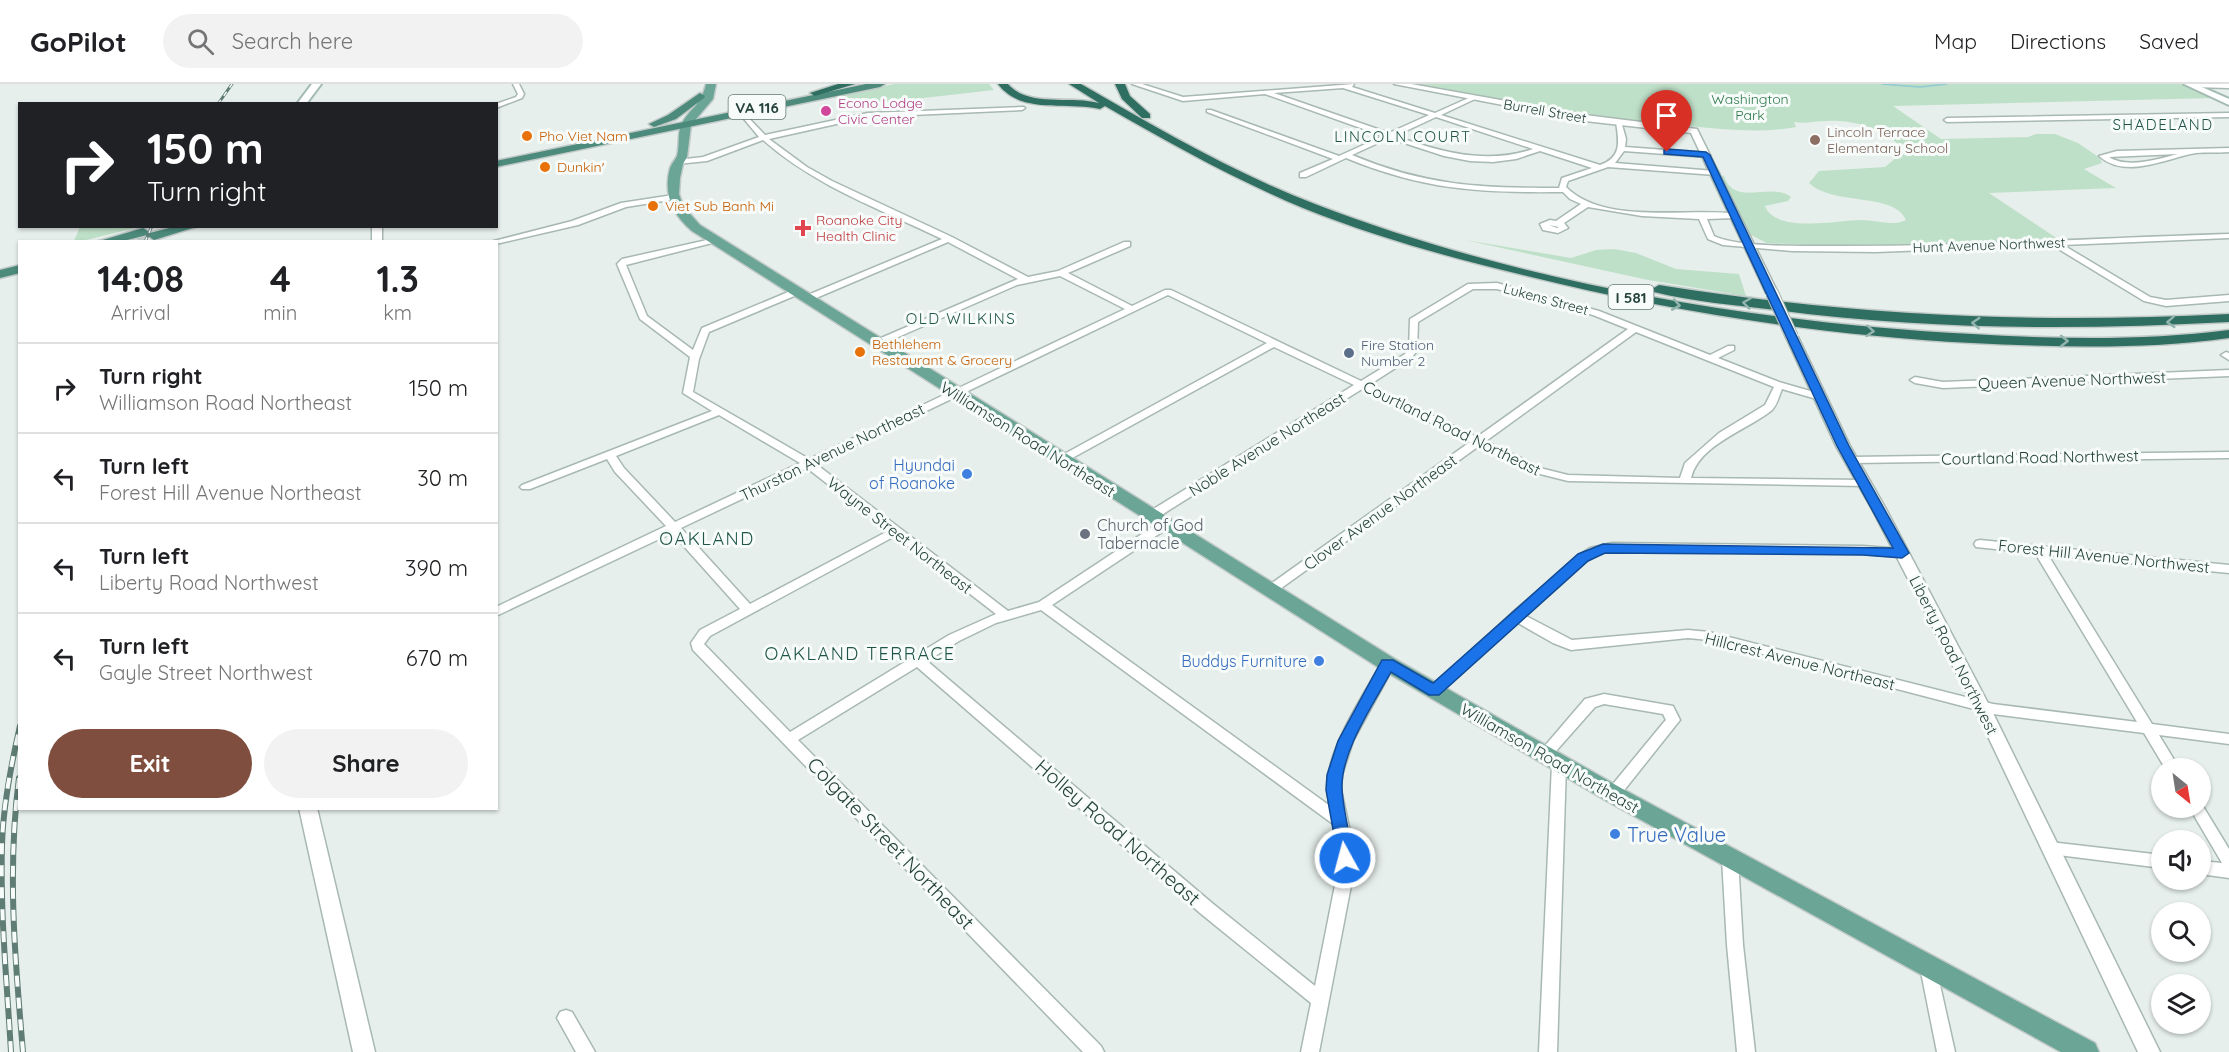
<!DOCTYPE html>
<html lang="en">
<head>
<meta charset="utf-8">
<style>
  :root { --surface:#fff; --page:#f2f2f2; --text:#202124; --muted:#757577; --line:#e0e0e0; --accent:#7f4e3f }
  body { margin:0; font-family:Quicksand,sans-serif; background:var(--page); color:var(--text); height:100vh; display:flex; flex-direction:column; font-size:22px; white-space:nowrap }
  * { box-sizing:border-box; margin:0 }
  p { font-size:20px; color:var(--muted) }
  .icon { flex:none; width:33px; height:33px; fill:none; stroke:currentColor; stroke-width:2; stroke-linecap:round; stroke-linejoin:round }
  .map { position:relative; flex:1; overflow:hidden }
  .details { position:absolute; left:18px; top:156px; width:480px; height:570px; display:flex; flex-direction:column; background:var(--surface); border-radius:0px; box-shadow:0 2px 4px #0004 }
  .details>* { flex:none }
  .hud { position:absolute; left:18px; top:18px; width:480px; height:126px; border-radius:0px; box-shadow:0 2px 4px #0004; background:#202124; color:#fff; overflow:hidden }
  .needle { width:39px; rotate:150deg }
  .tools { position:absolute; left:2151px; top:674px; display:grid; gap:12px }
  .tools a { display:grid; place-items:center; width:60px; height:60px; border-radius:50%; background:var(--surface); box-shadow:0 2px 4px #0004; font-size:30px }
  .pin { position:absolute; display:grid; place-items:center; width:51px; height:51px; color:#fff; margin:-62px -26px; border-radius:50% 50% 50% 0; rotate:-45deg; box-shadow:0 0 6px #0007 }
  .pin .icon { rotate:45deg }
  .me { position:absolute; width:66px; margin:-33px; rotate:353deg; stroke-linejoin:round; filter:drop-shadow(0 0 4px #0008) }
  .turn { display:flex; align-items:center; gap:21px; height:126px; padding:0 30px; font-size:27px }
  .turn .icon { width:78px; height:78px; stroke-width:2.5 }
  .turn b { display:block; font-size:42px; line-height:51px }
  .eta { display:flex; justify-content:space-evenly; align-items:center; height:102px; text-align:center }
  .eta b { font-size:36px; font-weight:700; line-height:42px }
  .primary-button { display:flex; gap:12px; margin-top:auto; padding:12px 30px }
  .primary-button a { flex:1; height:69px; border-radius:36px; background:var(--accent); color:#fff; font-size:24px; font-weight:700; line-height:69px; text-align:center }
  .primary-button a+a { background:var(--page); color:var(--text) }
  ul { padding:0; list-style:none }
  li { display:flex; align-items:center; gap:18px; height:90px; padding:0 30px; border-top:2px solid var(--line) }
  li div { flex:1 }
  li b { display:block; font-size:22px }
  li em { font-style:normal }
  header { display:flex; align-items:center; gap:36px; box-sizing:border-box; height:84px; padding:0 30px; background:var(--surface); border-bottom:2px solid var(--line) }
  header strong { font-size:28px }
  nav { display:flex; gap:33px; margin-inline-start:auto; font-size:21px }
  .search { width:420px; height:54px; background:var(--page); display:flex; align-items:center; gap:15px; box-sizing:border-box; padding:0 21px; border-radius:33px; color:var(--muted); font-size:22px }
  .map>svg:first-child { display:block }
</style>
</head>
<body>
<header>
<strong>GoPilot</strong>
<div class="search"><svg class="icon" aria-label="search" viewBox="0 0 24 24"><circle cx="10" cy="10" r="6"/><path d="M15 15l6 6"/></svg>Search here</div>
<nav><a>Map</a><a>Directions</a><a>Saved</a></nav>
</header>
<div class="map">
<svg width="2229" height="968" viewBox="0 0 2229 968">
  <rect width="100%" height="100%" fill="#e6efeb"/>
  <path fill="#bfe0c8" d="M894,0H989L994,6L853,22L836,14L839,11Z
    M1416,0H2185L2214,14L1893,22L1941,55L2028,53L2036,50H2055L2078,59L2100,74L2102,79L2084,85L2116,104L1989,109L2058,155L1873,163L1827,162L1767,159L1749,150L1720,91L1724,92C1735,124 1770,97 1791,113L1788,117L1765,122C1776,150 1839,136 1861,136C1877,136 1892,143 1906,136C1895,108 1832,122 1809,99L1819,87L1885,83L1897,73L1907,69C1889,47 1856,35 1827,37C1815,37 1805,40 1794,38L1796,43C1760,50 1724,45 1687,42C1596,34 1506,16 1416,0Z
    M80,143V142L139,143L82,157H74Z
    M1465,156L1571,174L1596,166L1614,165L1636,169L1676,185L1739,190L1746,212L1648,196Z"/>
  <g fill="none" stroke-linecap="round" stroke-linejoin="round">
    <path stroke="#8ec9d4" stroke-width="1.5" d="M1882,0L1920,3L1947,0"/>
    <path stroke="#bfccc8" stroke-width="11" stroke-dasharray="11 5" stroke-linecap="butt" d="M137,156L154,152"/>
    <g stroke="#a8b8b2" stroke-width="3">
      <path id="minor" d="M513,0H519L524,10L522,14L496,24V20L516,13L518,10Z
        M1132,0H1142L1183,13L1354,0L1352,3L1435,29L1473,12L1476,14L1475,15L1441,31L1600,81C1622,73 1619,58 1616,38L1621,37L1626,55L1625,63L1706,69L1710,71L1706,73L1624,67L1615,79L1715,87L1719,89L1715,91L1608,83L1568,97L1566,103C1605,142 1688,123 1738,130L1739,132L1735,134L1707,135L1714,152C1737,163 1796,162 1823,162C1958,163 2094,154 2229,150V154L2063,161L2150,213L2166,216L2229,211V217L2166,222L2144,217L2052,161L1876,168L1792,167L1723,161L1708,155L1699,135L1642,132L1588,123L1564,139L1568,144L1558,149L1543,146L1540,140L1550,136L1556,137L1581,120L1570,115L1563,108C1480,109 1424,106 1346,74L1306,93H1300V89L1333,75L1207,28V26H1211L1339,72L1383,52L1265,10L1183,17ZM1343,4L1429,31L1389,49L1274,9ZM1436,33L1533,65C1486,81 1441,68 1395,52ZM1389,54L1444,72L1470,77L1493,78L1516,75L1540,67L1592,84L1562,94L1559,104C1480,104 1426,102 1352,71ZM1549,141L1559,143L1557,144Z
        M2193,0H2229V4L2191,3V1Z
        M1024,23L1025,24L1022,26L868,33L769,55L807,83L832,97L952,153L1028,193L1058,187L1124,158H1130V162L1068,189L1132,222L1165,206H1171L1361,297L1405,270L1409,265L1410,235L1468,200L1497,199L1599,227L1710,271L1728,262H1734V266L1718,274L1779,298L1824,311L1825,313L1820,316L1782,305C1779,312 1777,321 1772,326C1748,346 1699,360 1691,394L1864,396L1870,399L1864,402L1568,397L1536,389L1479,362L1273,510H1265L1263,507L1265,504L1470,358L1362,305L1155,435H1147L1145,432L1147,429L1354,301L1274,263L1065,378H1057L1056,376L1057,374L1267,259L1168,211L816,380L1008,527L1039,518L1160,438H1168L1170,441L1168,444L1052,521L1330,722C1328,712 1326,704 1328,694C1332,658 1365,608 1383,577H1393L1395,580L1353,657L1342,691L1341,706L1353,761L1354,786L1319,968H1301L1311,919L1200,829L917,583L798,656L1101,962L1104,968H1083L693,566L691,559L700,546L740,525L672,449L496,532V523L666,442L615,388L607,375L530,405H522L520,403L522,401L712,327L683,309L690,273L640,235L617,180L622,175L716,154V158L626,181L647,232L693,266L702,244L793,206H799V210L709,248L699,275L693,308L809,375L1125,225L1060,192L1017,201L880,261H874V257L1018,195L948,158L809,217H803V213L942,155C880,125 815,102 763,56L707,77L677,80L673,78L677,76L703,73L759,53L739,29L742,27L765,51L868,29ZM1473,205H1497L1593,231L1628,245L1477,353L1369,301L1411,274L1417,267L1418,238ZM1636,248L1774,303L1765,321L1719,349L1685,379L1680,394L1568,391L1544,385L1486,357ZM719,331L800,379L675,438L624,384L616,372ZM807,384L888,447L750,520L681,444ZM895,452L996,530L949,551L790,648L704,560L710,552ZM1041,526L1333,740L1337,761L1338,786L1315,902L1212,819L927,577L959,557L996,539Z
        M2229,29V33L1947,38L1944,36L1947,34Z
        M2229,64V68C2218,69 2206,68 2196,69C2166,74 2126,96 2099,72L2117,67ZM2178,70C2158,75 2128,85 2109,73Z
        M673,111H676V115L626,123L578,141L496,160V158H490L572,137L621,119Z
        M2226,268L2229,269V276L2221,271Z
        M2229,286V292L1943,304L1915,299L1910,296L1915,293L1943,298Z
        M2229,368V374L1851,379L1846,376L1851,373Z
        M1980,456L2229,481V489L2048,471L2152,640L2229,650V660L2159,651L2179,684H2165L2144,649L1993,630L1709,556L1688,554L1571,566L1553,559L1518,539L1439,610H1429L1427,607L1512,529L1579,471L1590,464L1612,459L1863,462L1902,465L1908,469L1902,473L1863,470L1612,467L1598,470L1587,477L1526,532L1572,556L1688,546L1709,548L1993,620L2137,638L2035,469L1976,463L1974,460L1976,457Z
        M1604,610L1673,622L1680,636L1618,714L1613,716L1608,714L1606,710L1608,706L1664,638L1666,636L1663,630L1604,620L1595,623L1549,675L1544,676L1539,675L1537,671L1585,615Z
        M1559,674L1564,676L1566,680L1557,968H1539L1552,680L1554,676Z
        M2201,719L2229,765V794L2200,790V777L2222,779L2189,723H2200Z
        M2050,758L2162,771V784L2050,770L2045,768L2042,764L2045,760Z
        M1730,769L1735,770L1738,775L1743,861L1755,968H1737L1727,861L1722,775L1725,770Z
        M1928,876L1934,878L1936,883L1955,968H1937L1920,883L1922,878Z
        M566,926L572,928L595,968H576L557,934L560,928Z"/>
    </g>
    <g stroke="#a8b8b2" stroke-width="3">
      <path id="tertiary" d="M1394,0H1411L1585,31L1697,45L1778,209L1772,212L1766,209L1691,49L1585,37Z
        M372,142H382V158H372Z
        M1792,249L1798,253L1850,362L1886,425L1990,623L2160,968H2138L1974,623L1872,425L1836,362L1786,253Z
        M299,724H317L375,968H353Z"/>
    </g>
    <g stroke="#a4bbb3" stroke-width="4">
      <path id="secondary" d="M312,0H321L306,20H297Z
        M2184,0H2195L2229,15V21Z"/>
    </g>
    <g stroke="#c2cac8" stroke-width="3">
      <path id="primary" d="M706,0H716L713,15L691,41L687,73L683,80L680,94L679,110L683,122L700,141L1395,575L1621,704L2095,959L2099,968H2061L1605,716L1381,585L692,147C672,130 663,110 670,84C672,79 675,76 677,72C680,62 677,48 682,39C692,22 701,22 706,0Z"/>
    </g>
    <g stroke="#c2cac8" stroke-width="3">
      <path id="trunk" d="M866,0H885L880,3L496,83V77Z
        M700,9L705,12L704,14L676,35L654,43L649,40L668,31Z
        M177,142H199L154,156L148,152L150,149Z
        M143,144L149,148L147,151L119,158H96Z
        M20,181V189L0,194V186Z"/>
    </g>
    <g stroke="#c2cac8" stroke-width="3">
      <path id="motorway" d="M838,0H855L815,12L810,9Z
        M998,0H1008C1029,24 1070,11 1099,19L1069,0H1081C1157,44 1234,89 1315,120C1517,198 1756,239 1972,250C2058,255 2143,257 2229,246V254C2143,266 2058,263 1972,259C1821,251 1673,228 1527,192C1451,174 1375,153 1303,124C1234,95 1169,59 1105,22L1100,25C1066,17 1021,31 998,0Z
        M1115,0H1125L1130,12L1150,30V34H1142L1122,15Z
        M1659,201C1853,232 2033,240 2229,230V238C2078,246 1926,246 1776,226C1735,221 1694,218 1654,208L1652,205Z"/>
    </g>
    <use href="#minor" fill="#fff" fill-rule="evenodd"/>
    <use href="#tertiary" fill="#fff" fill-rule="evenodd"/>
    <use href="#secondary" fill="#fff" fill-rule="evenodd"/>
    <use href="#primary" fill="#6aa596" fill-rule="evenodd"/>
    <use href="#trunk" fill="#4c8a7c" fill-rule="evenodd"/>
    <use href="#motorway" fill="#2f6f62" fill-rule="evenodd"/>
    <g stroke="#5f7d75" stroke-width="3">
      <path id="rail-far1" d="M218,20L232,0
        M145,158L152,142"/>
    </g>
    <g stroke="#5f7d75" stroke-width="6">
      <path id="rail" d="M19,694C7,786 15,876 23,968
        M11,968C7,899 0,830 2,761C3,721 11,681 20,642"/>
    </g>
    <use href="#rail-far1" stroke="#f7fbf9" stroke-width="1.5" stroke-dasharray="5" stroke-linecap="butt"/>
    <use href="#rail" stroke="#f7fbf9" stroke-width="4" stroke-dasharray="11" stroke-linecap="butt"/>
    <g stroke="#a8b8b2" stroke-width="14" stroke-linecap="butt">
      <path id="tertiary-bridge" d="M1772,209L1792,253"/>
    </g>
    <use href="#tertiary-bridge" stroke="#fff" stroke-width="12"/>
  </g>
  <defs><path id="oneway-chevron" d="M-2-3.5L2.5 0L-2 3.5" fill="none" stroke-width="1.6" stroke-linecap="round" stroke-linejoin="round" transform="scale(1.5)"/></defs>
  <g stroke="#93b5ae">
    <use href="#oneway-chevron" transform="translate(1747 219) rotate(-172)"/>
    <use href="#oneway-chevron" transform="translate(1676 221) rotate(10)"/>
    <use href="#oneway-chevron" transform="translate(2171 238) rotate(177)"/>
    <use href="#oneway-chevron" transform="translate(1976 239) rotate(-177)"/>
    <use href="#oneway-chevron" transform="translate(1870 247) rotate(5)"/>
    <use href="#oneway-chevron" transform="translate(2064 257)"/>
  </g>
  <path fill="#1a73e8" stroke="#114b97" stroke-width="1.5" d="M1667,65L1706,68L1710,71L1849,362L1909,469L1902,474L1863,471L1605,469L1588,477L1439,611H1429L1391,588C1373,621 1341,667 1342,704C1343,727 1350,751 1354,774L1352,779L1345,781L1339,779L1326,706L1327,691L1338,657L1382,576H1393L1433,599L1578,470L1603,460L1893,464L1837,362L1703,73L1664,70V66Z"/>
  <circle fill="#d1479c" stroke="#f7fbf9" stroke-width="2" cx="826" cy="27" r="6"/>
  <g fill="#e8710a" stroke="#f7fbf9" stroke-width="2">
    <circle cx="527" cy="52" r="6"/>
    <circle cx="545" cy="83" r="6"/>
    <circle cx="653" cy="122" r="6"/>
    <circle cx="860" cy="268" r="6"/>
  </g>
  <circle fill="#8d6e63" stroke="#f7fbf9" stroke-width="2" cx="1815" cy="56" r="6"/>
  <path fill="#e0444e" stroke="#f7fbf9" stroke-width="2" d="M800 135h6v6h6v6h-6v6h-6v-6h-6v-6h6z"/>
  <circle fill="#5c6f8a" stroke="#f7fbf9" stroke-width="2" cx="1349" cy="269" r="6"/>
  <g fill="#3f7fe0" stroke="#f7fbf9" stroke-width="2">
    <circle cx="967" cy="390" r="6"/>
    <circle cx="1319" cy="577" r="6"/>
    <circle cx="1615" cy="750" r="6"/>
  </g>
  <circle fill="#6b7280" stroke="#f7fbf9" stroke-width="2" cx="1085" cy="450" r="6"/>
  <g text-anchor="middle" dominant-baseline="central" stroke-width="6" stroke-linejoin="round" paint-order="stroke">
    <g font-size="14" fill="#2d7a4b" stroke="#f7fbf9">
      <text x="1750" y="15">Washington<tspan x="1750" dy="16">Park</tspan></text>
    </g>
    <g font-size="14" fill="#b23c85" stroke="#f7fbf9" text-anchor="start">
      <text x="838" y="19">Econo Lodge<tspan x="838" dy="16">Civic Center</tspan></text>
    </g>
    <g font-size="14" fill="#24423a" stroke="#f7fbf9">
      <text transform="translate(1545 27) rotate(10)">Burrell Street</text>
      <text transform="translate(1989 161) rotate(-2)">Hunt Avenue Northwest</text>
      <text transform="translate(1546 215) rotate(15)">Lukens Street</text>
    </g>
    <g font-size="14" fill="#785e54" stroke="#f7fbf9" text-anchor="start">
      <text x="1827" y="48">Lincoln Terrace<tspan x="1827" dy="16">Elementary School</tspan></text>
    </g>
    <g font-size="14" fill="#c56008" stroke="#f7fbf9" text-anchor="start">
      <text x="539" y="52">Pho Viet Nam</text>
      <text x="557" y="83">Dunkin'</text>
      <text x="665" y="122">Viet Sub Banh Mi</text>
      <text x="872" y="260">Bethlehem<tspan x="872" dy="16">Restaurant &amp; Grocery</tspan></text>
    </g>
    <g font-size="14" fill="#be3a42" stroke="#f7fbf9" text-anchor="start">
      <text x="816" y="136">Roanoke City<tspan x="816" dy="16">Health Clinic</tspan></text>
    </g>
    <g font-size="14" fill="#4e5e75" stroke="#f7fbf9" text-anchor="start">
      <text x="1361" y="261">Fire Station<tspan x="1361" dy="16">Number 2</tspan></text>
    </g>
    <g fill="#f7fbf9" stroke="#637a73" stroke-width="1.5">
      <rect x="728.5" y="11" width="57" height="24" rx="4.5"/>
      <rect x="1608.5" y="201" width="45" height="24" rx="4.5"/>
    </g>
    <g font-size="15" font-weight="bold" fill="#24423a">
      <text x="757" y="23">VA 116</text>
      <text x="1631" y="213">I 581</text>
    </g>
    <g font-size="15" letter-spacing="1.5" fill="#1f5548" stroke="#f7fbf9">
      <text x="2163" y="40">SHADELAND</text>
      <text x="1403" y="52">LINCOLN COURT</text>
      <text x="961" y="234">OLD WILKINS</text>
    </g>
    <g font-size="16" fill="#24423a" stroke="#f7fbf9">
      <text transform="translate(2072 296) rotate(-2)">Queen Avenue Northwest</text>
      <text transform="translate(1452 344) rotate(26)">Courtland Road Northeast</text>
      <text transform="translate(1028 355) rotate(32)">Williamson Road Northeast</text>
      <text transform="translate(1267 360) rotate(-32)">Noble Avenue Northeast</text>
      <text transform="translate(832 368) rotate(-26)">Thurston Avenue Northeast</text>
      <text transform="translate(2040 373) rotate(-1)">Courtland Road Northwest</text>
      <text transform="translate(1380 428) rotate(-36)">Clover Avenue Northeast</text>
      <text transform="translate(900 451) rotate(38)">Wayne Street Northeast</text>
      <text transform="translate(2104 472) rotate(6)">Forest Hill Avenue Northwest</text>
      <text transform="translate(1954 571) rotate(63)">Liberty Road Northwest</text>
      <text transform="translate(1800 577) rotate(14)">Hillcrest Avenue Northeast</text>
      <text transform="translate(1550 674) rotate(30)">Williamson Road Northeast</text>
    </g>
    <g font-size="16" fill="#366cbe" stroke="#f7fbf9" text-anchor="end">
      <text x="955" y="381">Hyundai<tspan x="955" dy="18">of Roanoke</tspan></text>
      <text x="1307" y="577">Buddys Furniture</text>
    </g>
    <g font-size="16" fill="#5b616d" stroke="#f7fbf9" text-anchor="start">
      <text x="1097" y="441">Church of God<tspan x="1097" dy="18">Tabernacle</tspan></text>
    </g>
    <g font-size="18" letter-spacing="1.5" fill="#1f5548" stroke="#f7fbf9">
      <text x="707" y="454">OAKLAND</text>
      <text x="860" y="569">OAKLAND TERRACE</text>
    </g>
    <g font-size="20" fill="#24423a" stroke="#f7fbf9">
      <text transform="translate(1118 748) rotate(41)">Holley Road Northeast</text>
      <text transform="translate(891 759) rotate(46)">Colgate Street Northeast</text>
    </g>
    <g font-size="20" fill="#366cbe" stroke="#f7fbf9" text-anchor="start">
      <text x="1627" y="750">True Value</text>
    </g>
  </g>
</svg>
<div class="tools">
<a><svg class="needle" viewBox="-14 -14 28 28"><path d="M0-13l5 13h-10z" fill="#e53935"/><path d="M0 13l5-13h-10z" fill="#757577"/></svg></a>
<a><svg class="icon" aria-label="sound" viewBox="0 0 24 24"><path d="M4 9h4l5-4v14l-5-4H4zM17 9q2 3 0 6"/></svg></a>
<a><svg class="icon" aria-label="search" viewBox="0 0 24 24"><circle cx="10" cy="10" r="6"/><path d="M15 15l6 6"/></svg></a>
<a><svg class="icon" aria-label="layers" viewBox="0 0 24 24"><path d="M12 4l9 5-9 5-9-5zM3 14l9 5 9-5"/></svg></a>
</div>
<div class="pin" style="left:1667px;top:68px;background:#d93025"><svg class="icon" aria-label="arrive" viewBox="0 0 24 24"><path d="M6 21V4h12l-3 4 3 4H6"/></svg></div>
<svg class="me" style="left:1345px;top:774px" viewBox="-20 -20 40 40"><circle r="17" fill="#1a73e8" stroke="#fff" stroke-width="3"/><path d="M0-11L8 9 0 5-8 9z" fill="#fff"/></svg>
<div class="hud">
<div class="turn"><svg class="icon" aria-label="right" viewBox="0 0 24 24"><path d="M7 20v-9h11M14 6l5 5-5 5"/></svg><div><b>150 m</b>Turn right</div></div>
</div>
<section class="details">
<div class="eta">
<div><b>14:08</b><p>Arrival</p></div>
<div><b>4</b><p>min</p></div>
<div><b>1.3</b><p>km</p></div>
</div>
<ul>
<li><svg class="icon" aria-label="right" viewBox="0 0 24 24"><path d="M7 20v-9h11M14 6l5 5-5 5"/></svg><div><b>Turn right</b><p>Williamson Road Northeast</p></div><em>150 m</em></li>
<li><svg class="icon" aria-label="left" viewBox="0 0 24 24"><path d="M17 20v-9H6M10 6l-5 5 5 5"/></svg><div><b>Turn left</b><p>Forest Hill Avenue Northeast</p></div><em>30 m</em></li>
<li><svg class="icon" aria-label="left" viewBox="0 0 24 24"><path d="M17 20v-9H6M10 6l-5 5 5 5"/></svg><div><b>Turn left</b><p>Liberty Road Northwest</p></div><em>390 m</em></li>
<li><svg class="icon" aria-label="left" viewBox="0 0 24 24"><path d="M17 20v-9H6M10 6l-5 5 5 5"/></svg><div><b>Turn left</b><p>Gayle Street Northwest</p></div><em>670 m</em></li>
</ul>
<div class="primary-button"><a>Exit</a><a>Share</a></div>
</section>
</div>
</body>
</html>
